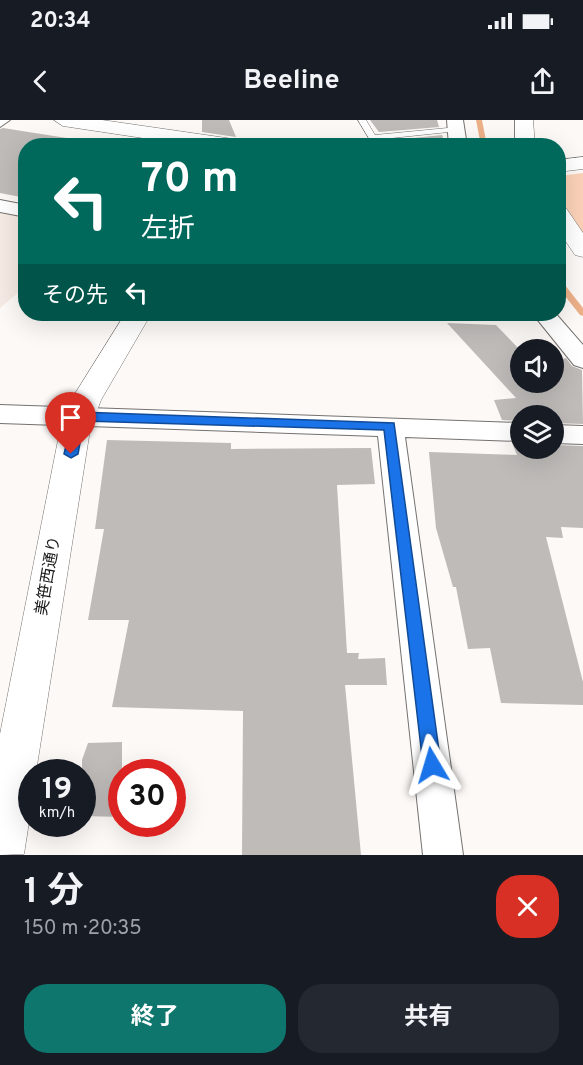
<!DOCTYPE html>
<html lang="ja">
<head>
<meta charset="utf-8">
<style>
  :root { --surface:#171b24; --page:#242831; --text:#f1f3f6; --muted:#9ea1a6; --accent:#0f766e }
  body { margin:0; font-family:Overpass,"Noto Sans JP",sans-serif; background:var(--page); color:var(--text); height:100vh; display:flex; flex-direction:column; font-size:22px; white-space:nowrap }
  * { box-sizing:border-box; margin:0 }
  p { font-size:20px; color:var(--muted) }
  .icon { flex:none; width:33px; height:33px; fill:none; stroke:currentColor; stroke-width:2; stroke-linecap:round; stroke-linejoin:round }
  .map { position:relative; height:735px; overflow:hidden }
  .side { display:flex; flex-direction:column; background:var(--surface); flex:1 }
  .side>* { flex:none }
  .guide { position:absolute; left:18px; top:18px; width:548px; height:183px; border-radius:24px; box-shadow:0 6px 24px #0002; background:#00695c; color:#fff; overflow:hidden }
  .buttons { position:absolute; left:510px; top:219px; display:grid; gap:12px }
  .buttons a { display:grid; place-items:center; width:54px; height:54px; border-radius:50%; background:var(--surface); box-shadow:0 6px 24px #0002; font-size:30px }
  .speed { position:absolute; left:18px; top:639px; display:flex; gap:12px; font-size:30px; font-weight:700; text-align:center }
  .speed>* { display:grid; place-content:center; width:78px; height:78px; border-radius:50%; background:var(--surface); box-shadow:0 6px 24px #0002; line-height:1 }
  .speed small { font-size:15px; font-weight:400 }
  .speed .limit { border:9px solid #d22; background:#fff; color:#111 }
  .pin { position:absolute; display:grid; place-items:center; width:51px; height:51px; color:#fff; margin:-62px -26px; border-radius:50% 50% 50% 0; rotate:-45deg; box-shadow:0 0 6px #0007 }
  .pin .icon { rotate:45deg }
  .me { position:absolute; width:66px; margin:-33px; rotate:353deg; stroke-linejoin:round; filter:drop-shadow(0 0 4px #0008) }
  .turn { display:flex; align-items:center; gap:21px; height:126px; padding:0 24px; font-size:27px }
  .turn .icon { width:78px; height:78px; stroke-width:2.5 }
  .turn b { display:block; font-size:42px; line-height:51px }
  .then { display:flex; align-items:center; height:57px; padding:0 24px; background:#0003; gap:12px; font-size:22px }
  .round { display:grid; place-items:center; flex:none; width:63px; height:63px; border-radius:24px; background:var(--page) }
  .headline { display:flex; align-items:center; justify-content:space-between; height:102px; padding:0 24px }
  h1 { font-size:36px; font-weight:700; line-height:45px }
  .button { display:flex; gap:12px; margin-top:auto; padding:12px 24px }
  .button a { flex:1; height:69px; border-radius:24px; background:var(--accent); color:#fff; font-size:24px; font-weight:700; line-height:69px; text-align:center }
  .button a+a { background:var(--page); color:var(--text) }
  .status { display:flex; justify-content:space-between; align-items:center; height:42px; padding:0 30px; background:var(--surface); direction:ltr }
  .status svg { height:16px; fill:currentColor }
  header { display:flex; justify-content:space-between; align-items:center; height:78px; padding:0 24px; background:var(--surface); font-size:27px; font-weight:700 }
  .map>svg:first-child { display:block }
</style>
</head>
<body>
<div class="status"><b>20:34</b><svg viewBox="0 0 49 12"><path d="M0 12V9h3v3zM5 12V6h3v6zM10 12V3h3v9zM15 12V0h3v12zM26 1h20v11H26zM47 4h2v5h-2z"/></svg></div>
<header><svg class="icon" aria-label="back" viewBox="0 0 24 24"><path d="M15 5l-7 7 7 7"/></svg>Beeline<svg class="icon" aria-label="share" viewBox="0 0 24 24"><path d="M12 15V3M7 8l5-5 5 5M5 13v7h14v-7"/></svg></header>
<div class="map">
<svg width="583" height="735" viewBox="0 0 583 735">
  <rect width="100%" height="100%" fill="#fdf9f7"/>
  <path fill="#f6ebe4" d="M0,91L26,97L25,167L0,188Z"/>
  <path fill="#fbd2b8" d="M583,53V114L558,80V56Z"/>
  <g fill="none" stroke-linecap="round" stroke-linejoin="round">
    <path fill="#edb189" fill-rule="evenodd" d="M476,0H482L487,26H481Z
      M558,160H561L583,188V196L580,195L558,167Z"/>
  </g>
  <path fill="#bebbb9" d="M202,0H229L236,17L202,12Z
    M370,0H437L439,7L379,12Z
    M3,8L73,19L64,26H26V78L0,73V9Z
    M442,15L446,26H388L385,21Z
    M447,203L496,205L520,230V262H554V241L566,238L572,246L582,250L583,304L554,303V296H520V301L502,300L494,280L516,278Z
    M107,320L231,323V329L371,328L375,364L337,365L347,533H359L358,539L385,538L387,565H345L361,735H242L243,591L112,587L129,500H88L104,409H95Z
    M512,323H520V328H554V325L583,326V408L561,407L563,418L546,417L583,562V585L501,583L490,528L468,529L456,467H453L436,408L429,332L517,335Z
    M122,622V697L82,696V640L88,623Z"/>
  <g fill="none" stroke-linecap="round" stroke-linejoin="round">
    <g stroke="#74716f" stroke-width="1">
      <path id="lane" d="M358,0H366L375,15L458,7L462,9L458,11L373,20H370Z"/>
    </g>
    <g stroke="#74716f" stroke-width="2">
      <path id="street" d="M0,0H10L0,7Z
        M447,0H463L467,26H449Z
        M0,80L26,85V97L0,92Z
        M533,194H556L583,225V248L574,245Z
        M0,285L520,303V321L405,317L463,735H423L378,316L0,303Z
        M554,305L583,306V324L554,323Z"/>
    </g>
    <g stroke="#74716f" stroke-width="1">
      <path id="secondary" d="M54,0H102L240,20L250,26H196L63,6Z
        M515,0H533L535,26H515Z
        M583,37V49L558,52V40Z
        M558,86L566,88L583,113V137L575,135L558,110Z
        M125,194H151L101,280L90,310L36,652H32V683L24,734L0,735V614L60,310L71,280Z"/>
    </g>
    <use href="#lane" fill="#fff" fill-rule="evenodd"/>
    <use href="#street" fill="#fff" fill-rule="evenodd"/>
    <use href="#secondary" fill="#fff" fill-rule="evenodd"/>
  </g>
  <path fill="#1a73e8" stroke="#114b97" stroke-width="1.5" d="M79,292L394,303L441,645L438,651L432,653L426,651L423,645L384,310L84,301L78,334L71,338L64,334L73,296Z"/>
  <g text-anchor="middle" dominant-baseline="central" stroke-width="4.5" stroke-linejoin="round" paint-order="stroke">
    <g font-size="16" fill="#1a1918" stroke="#fff">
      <text transform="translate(49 456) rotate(-80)">美笹西通り</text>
    </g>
  </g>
</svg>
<div class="buttons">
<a><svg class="icon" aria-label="sound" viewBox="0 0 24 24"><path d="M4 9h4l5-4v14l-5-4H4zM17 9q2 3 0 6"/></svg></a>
<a><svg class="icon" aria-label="layers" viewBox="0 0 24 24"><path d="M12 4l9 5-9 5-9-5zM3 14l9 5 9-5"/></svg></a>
</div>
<div class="speed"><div>19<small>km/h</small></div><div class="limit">30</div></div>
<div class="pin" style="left:71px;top:334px;background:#d93025"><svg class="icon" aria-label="arrive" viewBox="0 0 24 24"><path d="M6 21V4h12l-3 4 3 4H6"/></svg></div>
<svg class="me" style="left:432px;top:645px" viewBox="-20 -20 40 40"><path d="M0-17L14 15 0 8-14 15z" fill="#1a73e8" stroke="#fff" stroke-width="4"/></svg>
<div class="guide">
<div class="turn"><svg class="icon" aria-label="left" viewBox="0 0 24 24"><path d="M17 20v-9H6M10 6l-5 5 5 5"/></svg><div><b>70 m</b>左折</div></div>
<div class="then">その先<svg class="icon" aria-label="left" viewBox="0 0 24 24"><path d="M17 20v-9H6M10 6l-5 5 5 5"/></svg></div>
</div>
</div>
<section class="side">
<div class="headline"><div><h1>1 分</h1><p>150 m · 20:35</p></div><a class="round" style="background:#d93025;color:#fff"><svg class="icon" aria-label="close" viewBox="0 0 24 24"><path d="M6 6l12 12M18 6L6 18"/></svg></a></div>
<div class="button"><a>終了</a><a>共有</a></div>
</section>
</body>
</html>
